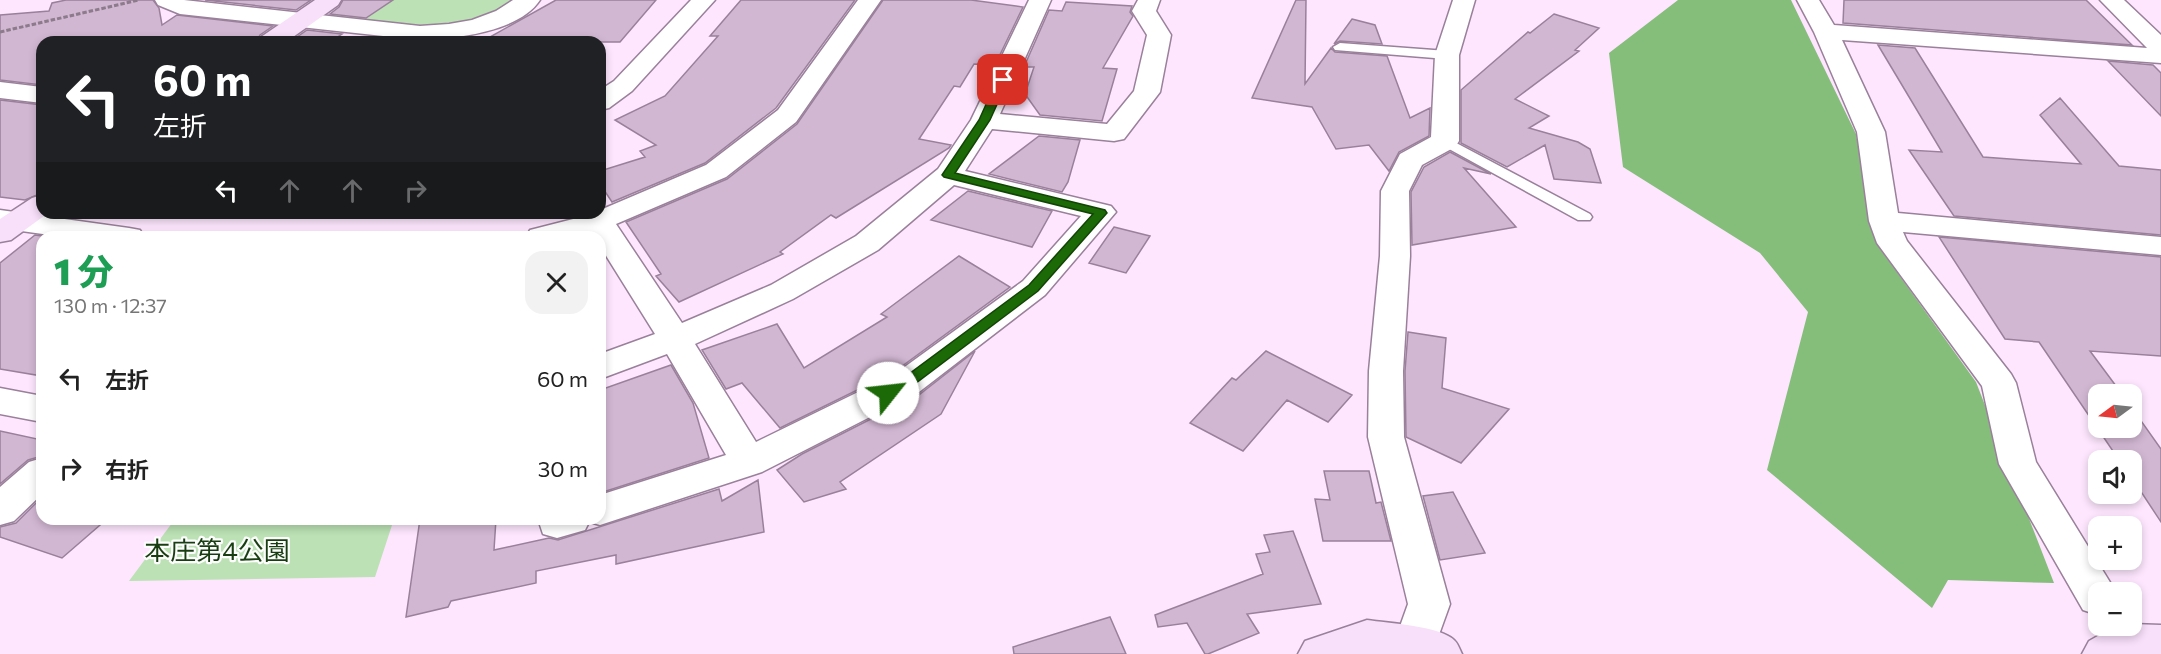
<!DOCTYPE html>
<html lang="ja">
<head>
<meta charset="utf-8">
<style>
  :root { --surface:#fff; --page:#f2f2f2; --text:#222; --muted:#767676 }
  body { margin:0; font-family:Commissioner,"Noto Sans JP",sans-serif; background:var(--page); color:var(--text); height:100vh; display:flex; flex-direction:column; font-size:22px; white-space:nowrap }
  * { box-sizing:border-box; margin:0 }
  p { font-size:20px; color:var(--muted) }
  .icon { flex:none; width:33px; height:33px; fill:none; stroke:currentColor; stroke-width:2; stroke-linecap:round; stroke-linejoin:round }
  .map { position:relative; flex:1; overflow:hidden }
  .drawer { position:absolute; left:36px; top:231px; width:570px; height:294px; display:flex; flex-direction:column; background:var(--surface); border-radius:18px; box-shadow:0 3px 9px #0003 }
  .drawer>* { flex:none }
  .hud { position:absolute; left:36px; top:36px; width:570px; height:183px; border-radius:18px; box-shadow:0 3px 9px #0003; background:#202124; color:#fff; overflow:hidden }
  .needle { width:39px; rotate:255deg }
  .fabs { position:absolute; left:2088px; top:384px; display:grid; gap:12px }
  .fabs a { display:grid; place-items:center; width:54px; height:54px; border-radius:12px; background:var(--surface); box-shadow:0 3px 9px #0003; font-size:30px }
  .pin { position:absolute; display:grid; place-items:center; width:51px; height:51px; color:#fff; margin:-26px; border-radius:12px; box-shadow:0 3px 9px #0006 }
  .me { position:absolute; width:66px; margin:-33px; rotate:61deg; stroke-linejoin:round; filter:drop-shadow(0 0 4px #0008) }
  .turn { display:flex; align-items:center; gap:21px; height:126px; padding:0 18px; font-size:27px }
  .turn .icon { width:78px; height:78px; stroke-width:2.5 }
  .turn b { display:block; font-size:42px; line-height:51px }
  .lanes { display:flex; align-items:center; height:57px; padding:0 18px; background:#0003; justify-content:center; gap:30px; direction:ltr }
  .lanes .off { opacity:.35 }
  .round { display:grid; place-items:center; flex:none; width:63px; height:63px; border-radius:18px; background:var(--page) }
  .summary { display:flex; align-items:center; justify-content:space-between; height:102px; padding:0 18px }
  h1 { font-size:36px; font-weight:800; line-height:45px; color:#1e9e55 }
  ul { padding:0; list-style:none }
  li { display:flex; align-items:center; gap:18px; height:90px; padding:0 18px }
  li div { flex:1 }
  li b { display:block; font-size:22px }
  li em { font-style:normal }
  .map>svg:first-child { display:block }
</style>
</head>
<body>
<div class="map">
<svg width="2161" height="654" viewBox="0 0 2161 654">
  <rect width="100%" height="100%" fill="#fde6fe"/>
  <path fill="#bbe1b4" d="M353,0H519L485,20L422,30L331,16Z
    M175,519H394L375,577L129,581Z"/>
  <path fill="#85be7b" d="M1678,0H1791L1856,134L1876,243L1976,382L2054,583L1948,580L1932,608L1767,470L1808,312L1760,253L1623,167L1609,53Z"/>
  <path fill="#d2b7d3" stroke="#9a809b" stroke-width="1.5" d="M66,0H153L159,8L162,25L177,15L273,26L260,35L256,42H42V85L0,80V15L49,11L52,3Z
    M205,0H311L296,10Z
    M343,0H393L366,18L330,14L339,7Z
    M556,0H656L620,42H481Z
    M741,0H855L776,108L705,163L612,202L600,184V171L645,157L640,151L656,145L615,120L665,96L718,36H710Z
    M883,0H971L1023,7L995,65L974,64L960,87L954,86L919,139L951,145L949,148L836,218L831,215L780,252L783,254L679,302L656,276L661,274L626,222L727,179L797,124Z
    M1296,0H1306L1305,84L1331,48L1335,52L1387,56L1410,118L1430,108L1429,136L1399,152L1389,171L1369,145L1336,149L1312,107L1252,98Z
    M1844,0H2086L2132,45L1843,23Z
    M1066,2L1132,6L1130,12L1133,16L1103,68L1117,69L1102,121L1040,115L1025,94L1034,67H1024L1049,10L1062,11Z
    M1554,14L1599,28L1575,50L1579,51L1515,99L1549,116L1529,128L1578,142L1590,149L1601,183L1554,179L1545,145L1507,167L1461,143V90L1528,32L1530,33Z
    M1352,19L1375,25L1382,44L1340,41L1334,44Z
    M307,30L342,34L330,42H290Z
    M1878,45L1915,48L1983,157L2081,164L2040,115L2060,98L2119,166L2161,170V235L1954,216L1909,150L1942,152Z
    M2108,61L2153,65L2161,73V116Z
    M0,100L42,105V193L25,200L0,197Z
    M1039,136L1080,140L1068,182L1062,192L989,174Z
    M1450,152L1491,174L1464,168L1516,227L1412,245L1411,192L1424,167Z
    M968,191L1052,211L1032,247L931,220Z
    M1114,227L1150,236L1126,273L1089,263Z
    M35,235L42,236V376L0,369V263Z
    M1939,237L2161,257V356L2090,351L2122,394H2098V428H2132V408L2161,449V522L2132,478V460H2119L2039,342L2005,339Z
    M959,256L1010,287L894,372L780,428L742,383L726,389L702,350L777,324L804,368L887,317L881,314Z
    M1408,332L1446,338L1442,388L1509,409L1461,463L1406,437L1405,371Z
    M975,351L941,414L840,482L846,489L804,502L777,470L802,454L920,394Z
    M1266,351L1352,395L1328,422L1287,400L1243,451L1190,423L1232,378L1236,380Z
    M671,365L693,403L709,458L600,493V390Z
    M0,431L42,440V456L28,460L0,484Z
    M1324,471H1369L1376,503L1381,502L1391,541H1323L1315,499L1330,500Z
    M758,480L764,532L616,564V555L536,571V583L451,601L448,607L406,617L420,519H496L494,550L549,538L558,540L719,489L722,501Z
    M1453,492L1485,553L1440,560L1423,496Z
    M42,497V519H107L62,558L0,537V527L16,523Z
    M1293,531L1321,604L1247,614L1259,633L1208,654H1205L1187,623L1158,627L1155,615L1263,574L1256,554L1270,552L1264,535Z
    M1110,617L1126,654H1014L1013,647Z"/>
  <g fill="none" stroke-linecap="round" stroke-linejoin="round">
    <g stroke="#9a809b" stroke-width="3">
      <path id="lane" d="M1340,43L1447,51L1454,55L1447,59L1335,50L1333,47Z
        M1445,137L1590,214L1592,217L1590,220H1578L1440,144L1438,141L1440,138Z"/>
    </g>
    <g stroke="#9a809b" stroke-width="3">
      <path id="street" d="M155,0H184L420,26L449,24L472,20L496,11L513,0H540C519,32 455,39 420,40L180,14L158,5Z
        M691,0H715L632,91L609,108L600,110V90L614,81Z
        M858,0H881L796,122L726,177L616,224L682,323L771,285L856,236L938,169L971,120L1029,0H1051L1000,114L1107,124L1134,91L1147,35L1132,11L1138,0H1160L1156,11L1171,35L1160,92L1124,139L1114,141L992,129L965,171L1111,206L1116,212L1045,295L919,392L762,472L600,525L589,522L585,530L557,538L543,534L538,519H600V495L726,455L667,354L600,379V354L655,334L600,246V237H594L591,232L575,237H526L530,230L581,217L579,213H600V206L605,208L706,165L778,110ZM954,185L1081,216L1023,281L895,374L756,442L695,344L793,299L878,250Z
        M1453,0H1475L1459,55V141L1455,147L1422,165L1409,191L1410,256L1403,371L1404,437L1450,604L1432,654H1396L1393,646L1408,604L1368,437L1369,371L1380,256L1381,191L1400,154L1431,137L1435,55Z
        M1797,0H1819L1834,25L2147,48L2100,0H2124L2161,35V63L1842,40L1885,132L1898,213L2161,237V255L1903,232L1907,241L2011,374L2016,383L2036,462L2116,592H2098V615L2083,610L1999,464L1982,386L1877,243L1869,221L1857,132L1814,32Z
        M0,82L42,87V103L0,98Z
        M0,210L129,228L140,230L144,237H64L0,228Z
        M0,388L42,396V422L0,414Z
        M42,458V494L14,521L0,525V487L29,462Z"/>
    </g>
    <g stroke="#9a809b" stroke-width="3">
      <path id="secondary" d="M315,0H341L338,5L286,42H258L261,37Z
        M42,195V213H48L11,240L0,242V219L32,198Z
        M1367,620C1387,623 1442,626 1455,641C1458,644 1460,650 1462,654H1298L1305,641Z
        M2132,624L2161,625V654H2082L2089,641L2110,629Z"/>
    </g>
    <path stroke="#8b7b8b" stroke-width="3" stroke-dasharray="4.5 2" stroke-linecap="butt" d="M0,32L139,0"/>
    <use href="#lane" fill="#fff" fill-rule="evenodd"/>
    <use href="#street" fill="#fff" fill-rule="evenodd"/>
    <use href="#secondary" fill="#f8dffa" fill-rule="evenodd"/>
  </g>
  <path fill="#1c6907" stroke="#124405" stroke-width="1.5" d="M1003,77L1008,80L990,120L955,173L1105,210L1107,213L1038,291L912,386L893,396H882L880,393L882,389L902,379L1029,285L1093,214L944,177L942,175L979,120L997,80Z"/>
  <g text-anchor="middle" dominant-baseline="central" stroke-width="4.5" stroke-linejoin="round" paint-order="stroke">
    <g font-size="26" fill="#173d10" stroke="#fcfcfc">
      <text x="217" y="549">本庄第4公園</text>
    </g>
  </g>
</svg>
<div class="fabs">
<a><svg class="needle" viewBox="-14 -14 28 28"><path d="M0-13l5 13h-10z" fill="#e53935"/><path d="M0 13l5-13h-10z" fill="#767676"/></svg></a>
<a><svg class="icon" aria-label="sound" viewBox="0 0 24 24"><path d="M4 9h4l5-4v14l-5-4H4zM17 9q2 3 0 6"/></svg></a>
<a>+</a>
<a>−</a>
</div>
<div class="pin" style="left:1003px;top:80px;background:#d93025"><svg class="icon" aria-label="arrive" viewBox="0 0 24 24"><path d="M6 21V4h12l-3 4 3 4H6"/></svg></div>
<svg class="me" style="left:888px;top:393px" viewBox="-20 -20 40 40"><circle r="19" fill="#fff"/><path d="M0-13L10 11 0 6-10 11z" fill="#1c6907"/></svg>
<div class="hud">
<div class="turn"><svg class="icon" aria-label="left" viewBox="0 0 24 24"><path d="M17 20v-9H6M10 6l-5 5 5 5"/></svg><div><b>60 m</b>左折</div></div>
<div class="lanes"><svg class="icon" aria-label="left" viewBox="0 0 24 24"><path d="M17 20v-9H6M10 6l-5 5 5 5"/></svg><svg class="icon off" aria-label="ahead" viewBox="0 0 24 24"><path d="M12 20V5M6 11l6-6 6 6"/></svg><svg class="icon off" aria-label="ahead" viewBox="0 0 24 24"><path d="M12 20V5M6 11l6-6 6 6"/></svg><svg class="icon off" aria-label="right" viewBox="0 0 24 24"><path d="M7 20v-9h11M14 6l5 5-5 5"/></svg></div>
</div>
<section class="drawer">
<div class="summary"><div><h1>1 分</h1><p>130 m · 12:37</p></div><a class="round"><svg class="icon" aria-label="close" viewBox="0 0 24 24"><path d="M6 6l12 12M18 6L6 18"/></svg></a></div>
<ul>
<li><svg class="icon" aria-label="left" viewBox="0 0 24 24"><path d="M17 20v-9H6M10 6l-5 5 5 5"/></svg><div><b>左折</b></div><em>60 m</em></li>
<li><svg class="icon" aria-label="right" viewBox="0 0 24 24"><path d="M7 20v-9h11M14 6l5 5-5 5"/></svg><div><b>右折</b></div><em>30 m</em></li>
</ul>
</section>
</div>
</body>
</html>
